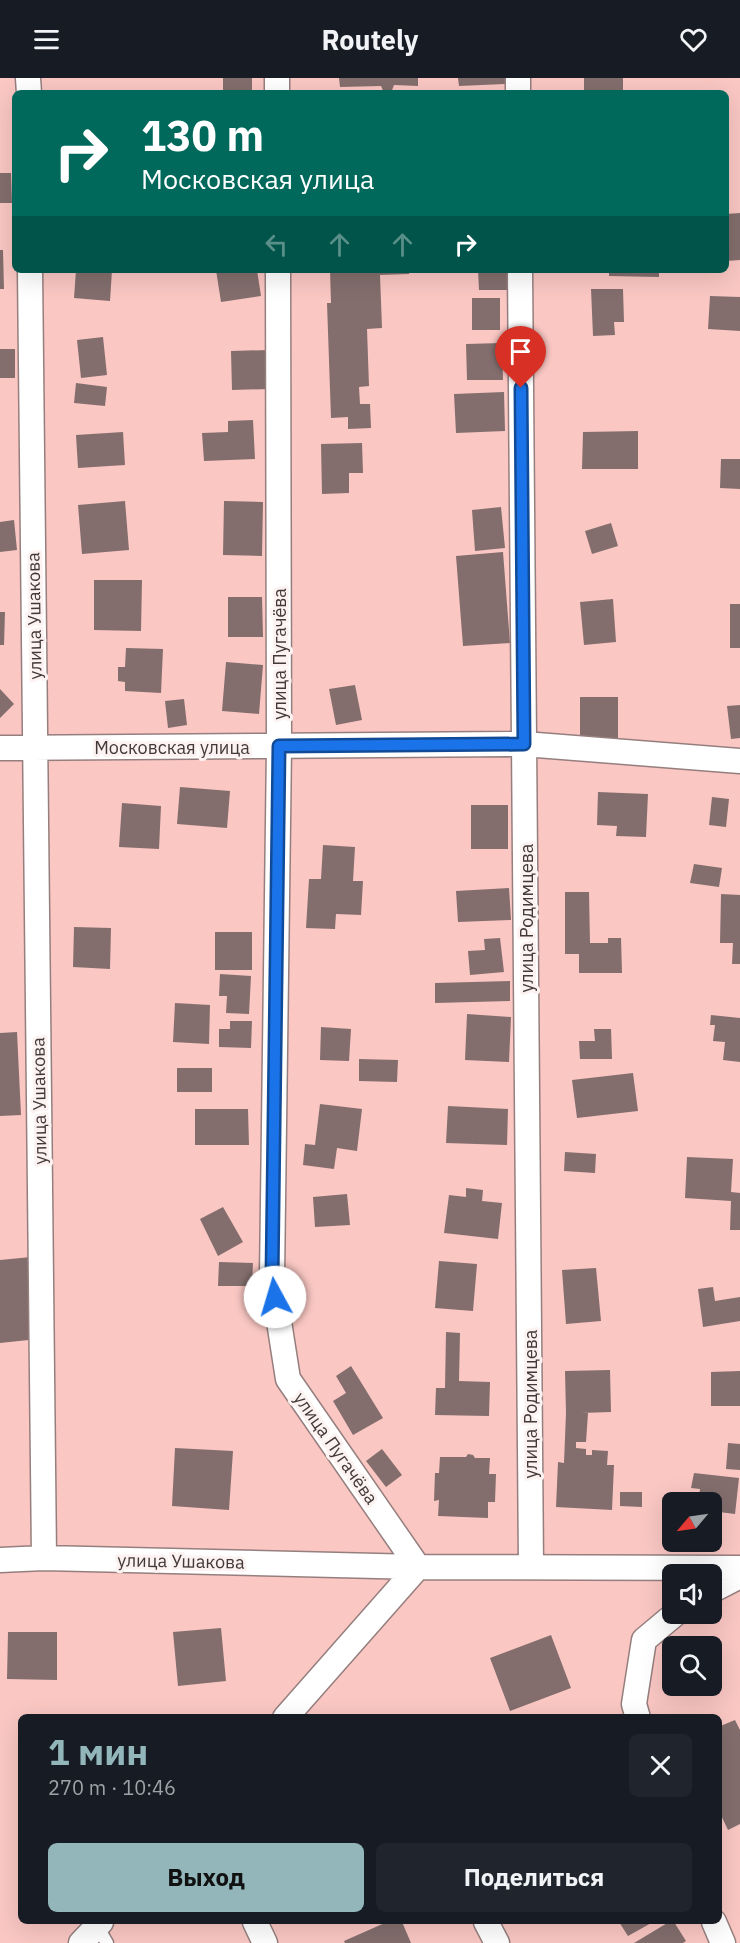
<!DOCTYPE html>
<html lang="ru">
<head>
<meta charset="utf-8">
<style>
  :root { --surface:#171b24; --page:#20242c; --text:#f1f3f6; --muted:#9ea1a6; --accent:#92b6ba }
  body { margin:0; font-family:"IBM Plex Sans",sans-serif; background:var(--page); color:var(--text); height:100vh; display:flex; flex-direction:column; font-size:22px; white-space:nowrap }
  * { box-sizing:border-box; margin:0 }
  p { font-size:20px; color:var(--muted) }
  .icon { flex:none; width:33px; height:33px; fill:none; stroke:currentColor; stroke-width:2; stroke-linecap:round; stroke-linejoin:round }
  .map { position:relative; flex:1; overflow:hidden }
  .panel { position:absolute; left:18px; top:1636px; width:704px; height:210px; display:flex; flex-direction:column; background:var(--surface); border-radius:9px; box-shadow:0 6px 24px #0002 }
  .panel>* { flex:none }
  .banner { position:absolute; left:12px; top:12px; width:717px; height:183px; border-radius:9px; box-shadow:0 6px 24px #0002; background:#00695c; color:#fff; overflow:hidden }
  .needle { width:39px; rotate:241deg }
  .controls { position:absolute; left:662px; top:1414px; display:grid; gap:12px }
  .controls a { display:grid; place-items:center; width:60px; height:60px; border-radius:9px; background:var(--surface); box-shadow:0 6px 24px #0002; font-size:30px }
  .pin { position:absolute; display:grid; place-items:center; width:51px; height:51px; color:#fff; margin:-62px -26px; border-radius:50% 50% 50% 0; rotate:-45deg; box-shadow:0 0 6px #0007 }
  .pin .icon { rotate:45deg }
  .me { position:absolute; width:66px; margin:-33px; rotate:354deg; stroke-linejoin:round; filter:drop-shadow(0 0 4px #0008) }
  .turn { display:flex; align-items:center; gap:21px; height:126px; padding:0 30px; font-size:27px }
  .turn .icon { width:78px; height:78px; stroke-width:2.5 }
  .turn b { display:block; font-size:42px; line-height:51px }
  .lanes { display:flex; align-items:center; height:57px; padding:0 30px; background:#0003; justify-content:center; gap:30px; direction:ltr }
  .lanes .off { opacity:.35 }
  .round { display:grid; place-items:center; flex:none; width:63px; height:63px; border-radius:9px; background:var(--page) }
  .overview { display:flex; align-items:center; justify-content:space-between; height:102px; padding:0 30px }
  h1 { font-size:36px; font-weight:700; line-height:45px; color:var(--accent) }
  .primary-button { display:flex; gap:12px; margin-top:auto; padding:12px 30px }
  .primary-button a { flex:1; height:69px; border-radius:9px; background:var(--accent); color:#111; font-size:24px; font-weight:700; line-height:69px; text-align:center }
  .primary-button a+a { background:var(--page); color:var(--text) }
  header { display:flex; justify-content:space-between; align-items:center; height:78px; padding:0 30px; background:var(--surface); font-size:27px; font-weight:700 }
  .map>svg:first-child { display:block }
</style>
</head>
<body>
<header><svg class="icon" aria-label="menu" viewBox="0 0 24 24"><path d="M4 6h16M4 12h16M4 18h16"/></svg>Routely<svg class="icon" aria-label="heart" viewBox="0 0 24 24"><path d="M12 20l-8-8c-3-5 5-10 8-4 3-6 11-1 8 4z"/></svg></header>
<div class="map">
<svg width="740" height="1865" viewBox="0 0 740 1865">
  <rect width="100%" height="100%" fill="#fcf2f2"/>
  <path fill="#fac7c3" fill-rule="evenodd" d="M0,0H740V1865H0ZM15,15H726V192H15ZM672,1425H711V1464H672ZM672,1497H711V1536H672ZM672,1569H711V1608H672ZM21,1640H718V1844H21Z"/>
  <path fill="#836e6d" d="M223,0H252V15H223Z
    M339,0H418V8L394,7L391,15H384L381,8L340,9Z
    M458,0H505V6L459,8Z
    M584,0H623V15H584Z
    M0,95H11L12,125H0Z
    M740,135V182L726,183V136Z
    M0,172H3L4,211H0Z
    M76,192H112L110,223L74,220Z
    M216,192H257L261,218L221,224Z
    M330,192H409V196L380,197L382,250L367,251L369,308L359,309L360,326H370L371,350L348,351V339L331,340L327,225H331Z
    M478,192H511V212H479Z
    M609,192H659V199L609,198Z
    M591,211H623L624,244H614L615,257L593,258Z
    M710,218L740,219V253L708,251Z
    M472,220H500V252H472Z
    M103,259L107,297L81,300L77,262Z
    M502,265L503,302H467L466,266Z
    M0,271H15V300H0Z
    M269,272L270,311L232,312L231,273Z
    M76,305L107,309L105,328L74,325Z
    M504,314L505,353L456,355L454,316Z
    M253,342L255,381L204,383L202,355L228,354V343Z
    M638,353V391H582L583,354Z
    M123,354L125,387L78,390L76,357Z
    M362,365L363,395H349V415L322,416L321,366Z
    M721,381H740V411L720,410Z
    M125,423L129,472L82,476L78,427Z
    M224,423L263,424L262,478L223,477Z
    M501,429L505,470L475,473L472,432Z
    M14,442L17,472L0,474V444Z
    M611,445L618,468L592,476L585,453Z
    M503,474L510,565L463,568L456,478Z
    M94,502H142L141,553L94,552Z
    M228,519H262L263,559H228Z
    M613,521L616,564L584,567L580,524Z
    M730,526H740V570H730Z
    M0,534H5L4,567H0Z
    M126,570L163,571L161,615L125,613V604L118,603V589H125Z
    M226,584L263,587L259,636L222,633Z
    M355,607L362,642L336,647L329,611Z
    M0,611L14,626L0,640Z
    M580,619H618V660H580Z
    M184,621L187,647L168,650L165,623Z
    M740,627V660L731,661L727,628Z
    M180,709L230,713L227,750L177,746Z
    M598,714L648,716L646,759L616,758L617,748L597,747Z
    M712,719L729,721L726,749L709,747Z
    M122,725L161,728L159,771L119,769Z
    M471,727H508V771H471Z
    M323,767L355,769L353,803H363L361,837L336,836L335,851L306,850L309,801H321Z
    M694,786L722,790L719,809L690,805Z
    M509,810L511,842L458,844L456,813Z
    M565,814H589L590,865H608V860H621L622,895H579V876H565Z
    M721,816L740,817V886H732L733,865H720Z
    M74,849L111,850L110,891L73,889Z
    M215,854H252V892H215Z
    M500,860L504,894L470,897L468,873L485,872L484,861Z
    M220,896L251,898L249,936L226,935L227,918H219Z
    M510,903V923L435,925V905Z
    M175,925L210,927L209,966L173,964Z
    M467,936L511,939L509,984L465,982Z
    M711,937L740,940V984L723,982L725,964L713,963L715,947H710Z
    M230,943H252L251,970L219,969V951H230Z
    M321,949L351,951L349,983L320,982Z
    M594,951H611L612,981H580L579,963H595Z
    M17,954L21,1037L0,1038V955Z
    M359,981L398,982L397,1004L359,1003Z
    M177,990H212V1014H177Z
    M633,995L638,1033L577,1040L572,1002Z
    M320,1026L362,1031L357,1073L337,1070L334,1091L303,1087L305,1066L315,1067Z
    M448,1028L508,1031L507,1067L446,1065Z
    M195,1031H248L249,1067H195Z
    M565,1074L596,1076L595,1095L564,1093Z
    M687,1079L733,1081L731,1114L740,1115V1152H730L731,1123L685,1120Z
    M466,1110L483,1112L482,1123L502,1125L498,1161L444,1155L449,1117L466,1119Z
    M347,1116L350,1147L315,1149L313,1119Z
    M223,1129L243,1164L218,1178L200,1141Z
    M31,1179L38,1261L0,1265V1182Z
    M439,1183L477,1186L473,1233L435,1230Z
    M219,1184L253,1185L252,1208H218Z
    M596,1190L601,1243L566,1246L562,1192Z
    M713,1209L715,1223L740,1219V1243L703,1249L698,1211Z
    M446,1254L460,1255L459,1303L490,1304L489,1338L435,1337L436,1310H445Z
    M351,1288L383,1340L353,1357L333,1323L346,1315L336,1298Z
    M610,1292L611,1334L581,1335H588L586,1364H576V1370L586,1371V1377H592V1372L608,1373L607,1387H614L612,1432L556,1429L558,1384L564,1385L566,1335L565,1293Z
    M740,1293V1328H711V1294Z
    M728,1365L740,1366V1392L726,1391Z
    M175,1370L233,1373L229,1432L172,1428Z
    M382,1371L402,1397L386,1409L366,1383Z
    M468,1376L473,1377L475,1380H490L489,1396H496L495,1424H488V1440L438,1438L439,1422L434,1423L435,1395H439L440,1379H466Z
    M694,1395L739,1400L735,1436L711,1433V1425H698L700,1411L691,1410Z
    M620,1414H642V1429L620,1428Z
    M221,1550L226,1603L178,1608L173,1554Z
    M8,1554H57V1602L7,1601Z
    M551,1557L571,1610L510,1633L490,1580Z
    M735,1642L740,1652V1746L728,1752L718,1731V1649Z
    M387,1844H402L411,1865H345L344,1863Z
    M619,1844H653L628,1858Z
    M669,1844H674L686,1863L683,1865H634Z"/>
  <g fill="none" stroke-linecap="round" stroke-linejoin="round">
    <g stroke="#957f7e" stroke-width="15">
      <path id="service" d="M97,1848L107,1865"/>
    </g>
    <g stroke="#957f7e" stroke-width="27">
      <path id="minor" d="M28,0L29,15
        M277,0V15
        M518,0V15
        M30,192L44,1480L418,1489
        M278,192L279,668L272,1199L288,1301L418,1489L740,1490
        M520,192L531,1488
        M0,670L524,666L740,683
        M0,1482L44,1480
        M711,1513L740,1498
        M285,1640L418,1489
        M638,1640L634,1626L644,1562L675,1536
        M255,1844L265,1865
        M486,1844L497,1865
        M714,1844L723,1865
        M81,1865L101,1844"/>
    </g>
    <use href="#service" stroke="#fff" stroke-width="12"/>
    <use href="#minor" stroke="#fff" stroke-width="24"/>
  </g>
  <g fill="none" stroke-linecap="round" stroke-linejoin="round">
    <g stroke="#114b97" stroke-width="15">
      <path id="route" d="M275,1219L272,1199L279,668L524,666L521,310"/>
    </g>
    <use href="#route" stroke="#1a73e8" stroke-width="10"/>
  </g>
  <g text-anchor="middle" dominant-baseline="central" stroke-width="6" stroke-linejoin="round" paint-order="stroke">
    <g font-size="18" fill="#433939" stroke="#fcf2f2">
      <text transform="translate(34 538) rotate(-91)">улица Ушакова</text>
      <text transform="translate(279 576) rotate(-90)">улица Пугачёва</text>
      <text x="172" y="669">Московская улица</text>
      <text transform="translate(526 840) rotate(-90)">улица Родимцева</text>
      <text transform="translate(39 1023) rotate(-91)">улица Ушакова</text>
      <text transform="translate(530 1326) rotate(-90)">улица Родимцева</text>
      <text transform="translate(336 1370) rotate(55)">улица Пугачёва</text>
      <text transform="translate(181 1483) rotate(1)">улица Ушакова</text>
    </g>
  </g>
</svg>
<div class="controls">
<a><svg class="needle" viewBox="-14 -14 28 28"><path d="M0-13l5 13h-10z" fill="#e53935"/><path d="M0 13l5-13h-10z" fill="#9ea1a6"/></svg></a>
<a><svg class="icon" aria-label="sound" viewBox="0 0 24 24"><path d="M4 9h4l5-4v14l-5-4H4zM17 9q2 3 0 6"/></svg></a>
<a><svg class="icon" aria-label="search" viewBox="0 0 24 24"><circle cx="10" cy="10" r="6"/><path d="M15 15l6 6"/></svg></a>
</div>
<div class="pin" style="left:521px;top:310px;background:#d93025"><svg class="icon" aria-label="arrive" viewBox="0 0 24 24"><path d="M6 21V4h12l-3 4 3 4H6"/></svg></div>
<svg class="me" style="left:275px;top:1219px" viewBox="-20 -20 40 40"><circle r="19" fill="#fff"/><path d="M0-13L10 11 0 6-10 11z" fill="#1a73e8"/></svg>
<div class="banner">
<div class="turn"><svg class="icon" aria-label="right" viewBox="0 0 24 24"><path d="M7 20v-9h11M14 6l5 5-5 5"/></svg><div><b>130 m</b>Московская улица</div></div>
<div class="lanes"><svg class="icon off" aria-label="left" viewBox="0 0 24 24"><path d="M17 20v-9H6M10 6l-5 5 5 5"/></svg><svg class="icon off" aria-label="ahead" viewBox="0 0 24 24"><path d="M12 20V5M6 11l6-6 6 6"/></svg><svg class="icon off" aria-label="ahead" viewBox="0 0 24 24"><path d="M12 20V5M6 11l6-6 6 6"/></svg><svg class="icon" aria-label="right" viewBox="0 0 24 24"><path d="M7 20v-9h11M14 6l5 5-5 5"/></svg></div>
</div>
<section class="panel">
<div class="overview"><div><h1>1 мин</h1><p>270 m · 10:46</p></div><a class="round"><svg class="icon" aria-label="close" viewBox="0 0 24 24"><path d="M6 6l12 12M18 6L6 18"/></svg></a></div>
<div class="primary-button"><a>Выход</a><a>Поделиться</a></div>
</section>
</div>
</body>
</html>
